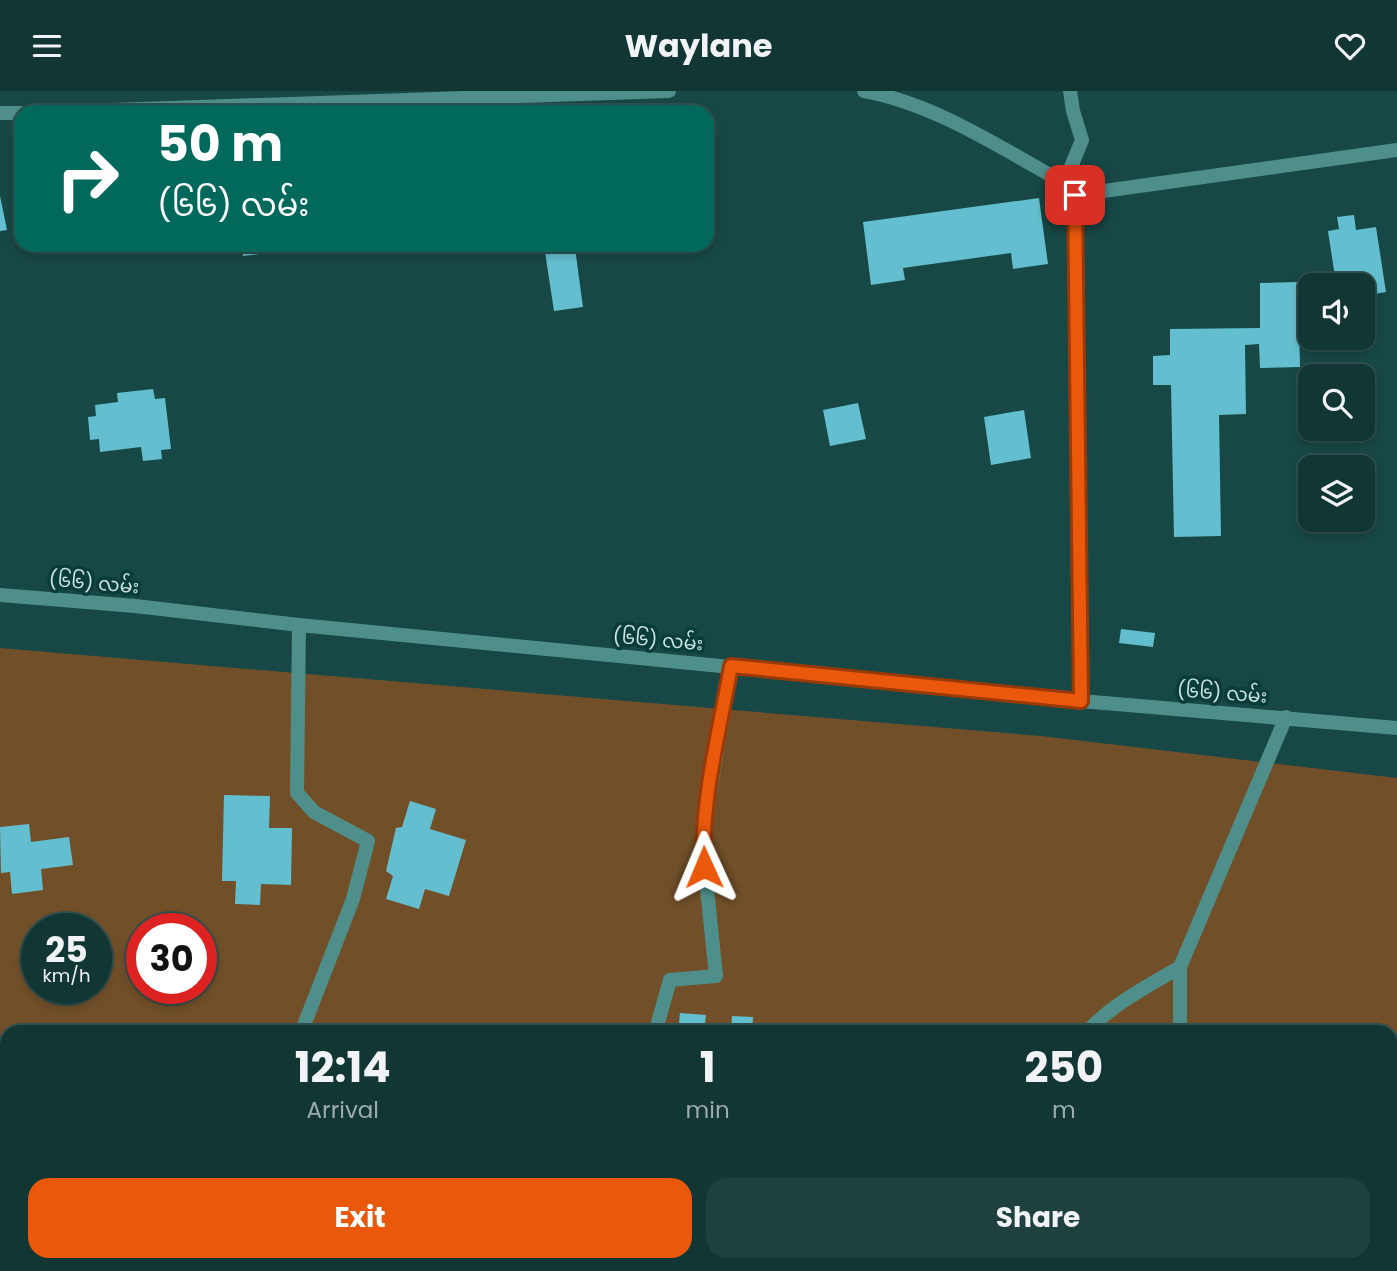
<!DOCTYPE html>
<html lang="en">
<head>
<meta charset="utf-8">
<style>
  :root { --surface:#113634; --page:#1e4140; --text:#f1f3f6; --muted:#9cabac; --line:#30504f; --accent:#ea580c }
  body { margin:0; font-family:Poppins,"Noto Sans Myanmar",sans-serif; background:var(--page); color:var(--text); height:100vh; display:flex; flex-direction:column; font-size:26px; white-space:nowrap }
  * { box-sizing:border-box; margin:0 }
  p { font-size:23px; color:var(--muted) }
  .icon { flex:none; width:38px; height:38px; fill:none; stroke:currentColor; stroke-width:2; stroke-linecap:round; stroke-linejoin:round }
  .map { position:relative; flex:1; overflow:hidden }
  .side { position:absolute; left:0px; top:934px; width:1398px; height:247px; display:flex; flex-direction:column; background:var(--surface); border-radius:21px 21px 0 0; box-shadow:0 4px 10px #0003,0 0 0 2px var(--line) }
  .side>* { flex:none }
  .hud { position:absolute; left:14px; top:14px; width:700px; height:147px; border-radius:21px; box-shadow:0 4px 10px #0003,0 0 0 2px var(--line); background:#00695c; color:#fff; overflow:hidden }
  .controls { position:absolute; left:1298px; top:182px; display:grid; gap:14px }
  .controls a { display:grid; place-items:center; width:77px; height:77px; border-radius:14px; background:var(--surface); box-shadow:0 4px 10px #0003,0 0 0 2px var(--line); font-size:35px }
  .speed { position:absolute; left:21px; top:822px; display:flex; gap:14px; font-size:35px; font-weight:700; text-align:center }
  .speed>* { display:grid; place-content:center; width:91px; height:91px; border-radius:50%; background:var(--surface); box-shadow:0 4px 10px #0003,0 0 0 2px var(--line); line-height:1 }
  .speed small { font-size:18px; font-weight:400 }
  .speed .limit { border:10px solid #d22; background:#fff; color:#111 }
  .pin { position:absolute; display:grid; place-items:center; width:60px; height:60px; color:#fff; margin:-30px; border-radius:14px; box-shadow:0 4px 10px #0006 }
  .me { position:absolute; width:77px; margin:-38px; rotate:359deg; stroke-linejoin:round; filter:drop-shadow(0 0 5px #0008) }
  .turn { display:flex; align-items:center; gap:24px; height:147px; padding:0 28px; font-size:32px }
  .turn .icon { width:91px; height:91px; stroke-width:2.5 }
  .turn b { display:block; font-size:49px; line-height:60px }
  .eta { display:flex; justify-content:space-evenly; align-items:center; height:119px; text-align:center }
  .eta b { font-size:42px; font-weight:700; line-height:49px }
  .action { display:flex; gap:14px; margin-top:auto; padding:14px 28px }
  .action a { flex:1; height:80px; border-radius:21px; background:var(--accent); color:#fff; font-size:28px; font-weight:700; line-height:80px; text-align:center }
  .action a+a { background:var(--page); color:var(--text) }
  header { display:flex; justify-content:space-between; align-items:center; height:91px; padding:0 28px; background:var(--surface); font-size:32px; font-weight:700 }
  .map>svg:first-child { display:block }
</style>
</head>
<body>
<header><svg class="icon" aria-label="menu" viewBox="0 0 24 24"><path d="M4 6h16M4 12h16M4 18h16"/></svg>Waylane<svg class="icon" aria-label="heart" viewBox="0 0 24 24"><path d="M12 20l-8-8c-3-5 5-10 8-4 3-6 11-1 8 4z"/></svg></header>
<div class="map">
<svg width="1397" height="1180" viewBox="0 0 1397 1180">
  <rect width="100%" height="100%" fill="#174845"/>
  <path fill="#715029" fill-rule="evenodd" d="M0,557L1041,645L1397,687V1180H0ZM37,838H96V898H37ZM142,838H201V898H142ZM7,942H1391V1174H7Z"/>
  <path fill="#63bfcf" d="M0,105L7,139L0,140Z
    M1039,107L1048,173L1013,178L1011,162L903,177L905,189L871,194L863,131Z
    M1354,124L1356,139L1376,136L1386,201L1363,205V194H1350L1349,185L1335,186L1328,140L1339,138L1337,126Z
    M258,155L259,163L243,165L242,158Z
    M575,157L583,216L554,220L545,161Z
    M1298,191L1300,276L1260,277L1259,253L1245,254L1246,323L1219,324L1221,445L1174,446L1171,294H1153V265L1170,264V238L1260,237V192Z
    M153,298L155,308L165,307L171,358L161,359L162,368L143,370L141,356L100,361L99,348L90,349L88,326L96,325L95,314L118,311L117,302Z
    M858,312L866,348L830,355L823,319Z
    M1024,319L1031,367L991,374L984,326Z
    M1121,538L1155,542L1153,556L1119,552Z
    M224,704L270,705L269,737H292L291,794L261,793L260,814L235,813L236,790H222Z
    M410,710L436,718L430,738L466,749L449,805L425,798L419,818L386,808L393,785L386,780L396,737L402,736Z
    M29,733L31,751L69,746L73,774L41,778L43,799L12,803L10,781L1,782L0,736Z
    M680,922L706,924L704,942H678Z
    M732,925L753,926L752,942L731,941Z"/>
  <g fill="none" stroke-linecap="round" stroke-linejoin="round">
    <path stroke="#4e8f8b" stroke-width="14" d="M1075,104L1397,59"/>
    <path stroke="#4e8f8b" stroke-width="14" d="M864,0C920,10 973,40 1022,68C1041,79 1060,88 1075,104L1081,610
      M54,21L669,0
      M0,22H21
      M1064,93L1082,49L1073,20L1070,0
      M299,534L297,702L314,721L368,750L353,808L301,942
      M655,942L670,889L716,885L702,750L731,575
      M1086,942C1112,913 1148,895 1180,876
      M1180,942V876L1286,626
      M0,1007H7"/>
    <path stroke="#4e8f8b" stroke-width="14" d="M0,504L135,515L299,534L1081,610L1397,637"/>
  </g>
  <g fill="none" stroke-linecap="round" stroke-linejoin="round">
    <g stroke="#983908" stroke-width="18">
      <path id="route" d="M704,776C700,713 720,637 731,575L1081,610L1075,104"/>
    </g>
    <use href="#route" stroke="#ea580c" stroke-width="12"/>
  </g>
  <g text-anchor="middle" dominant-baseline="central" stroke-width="7" stroke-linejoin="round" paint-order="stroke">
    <g font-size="19" fill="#cbe3e1" stroke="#093d3a">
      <text transform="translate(94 492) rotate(5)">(၆၆) လမ်း</text>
      <text transform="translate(658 549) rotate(5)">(၆၆) လမ်း</text>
      <text transform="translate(1222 602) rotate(4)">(၆၆) လမ်း</text>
    </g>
  </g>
</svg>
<div class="controls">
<a><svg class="icon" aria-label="sound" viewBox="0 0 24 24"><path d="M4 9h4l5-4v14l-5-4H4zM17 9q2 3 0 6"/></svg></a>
<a><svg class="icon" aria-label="search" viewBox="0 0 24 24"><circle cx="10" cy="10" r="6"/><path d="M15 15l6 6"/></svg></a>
<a><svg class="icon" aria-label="layers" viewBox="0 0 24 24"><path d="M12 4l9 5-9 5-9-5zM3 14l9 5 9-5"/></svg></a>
</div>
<div class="speed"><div>25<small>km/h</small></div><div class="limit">30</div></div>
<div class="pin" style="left:1075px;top:104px;background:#d93025"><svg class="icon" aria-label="arrive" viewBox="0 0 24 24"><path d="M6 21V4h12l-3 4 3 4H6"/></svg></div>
<svg class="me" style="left:704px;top:776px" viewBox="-20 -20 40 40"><path d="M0-17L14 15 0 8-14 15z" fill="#ea580c" stroke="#fff" stroke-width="4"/></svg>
<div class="hud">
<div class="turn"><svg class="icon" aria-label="right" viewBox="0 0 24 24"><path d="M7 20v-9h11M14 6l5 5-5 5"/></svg><div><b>50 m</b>(၆၆) လမ်း</div></div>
</div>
<section class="side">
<div class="eta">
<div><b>12:14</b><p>Arrival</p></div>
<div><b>1</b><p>min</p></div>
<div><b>250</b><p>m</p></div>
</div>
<div class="action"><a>Exit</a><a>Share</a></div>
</section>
</div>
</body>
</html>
